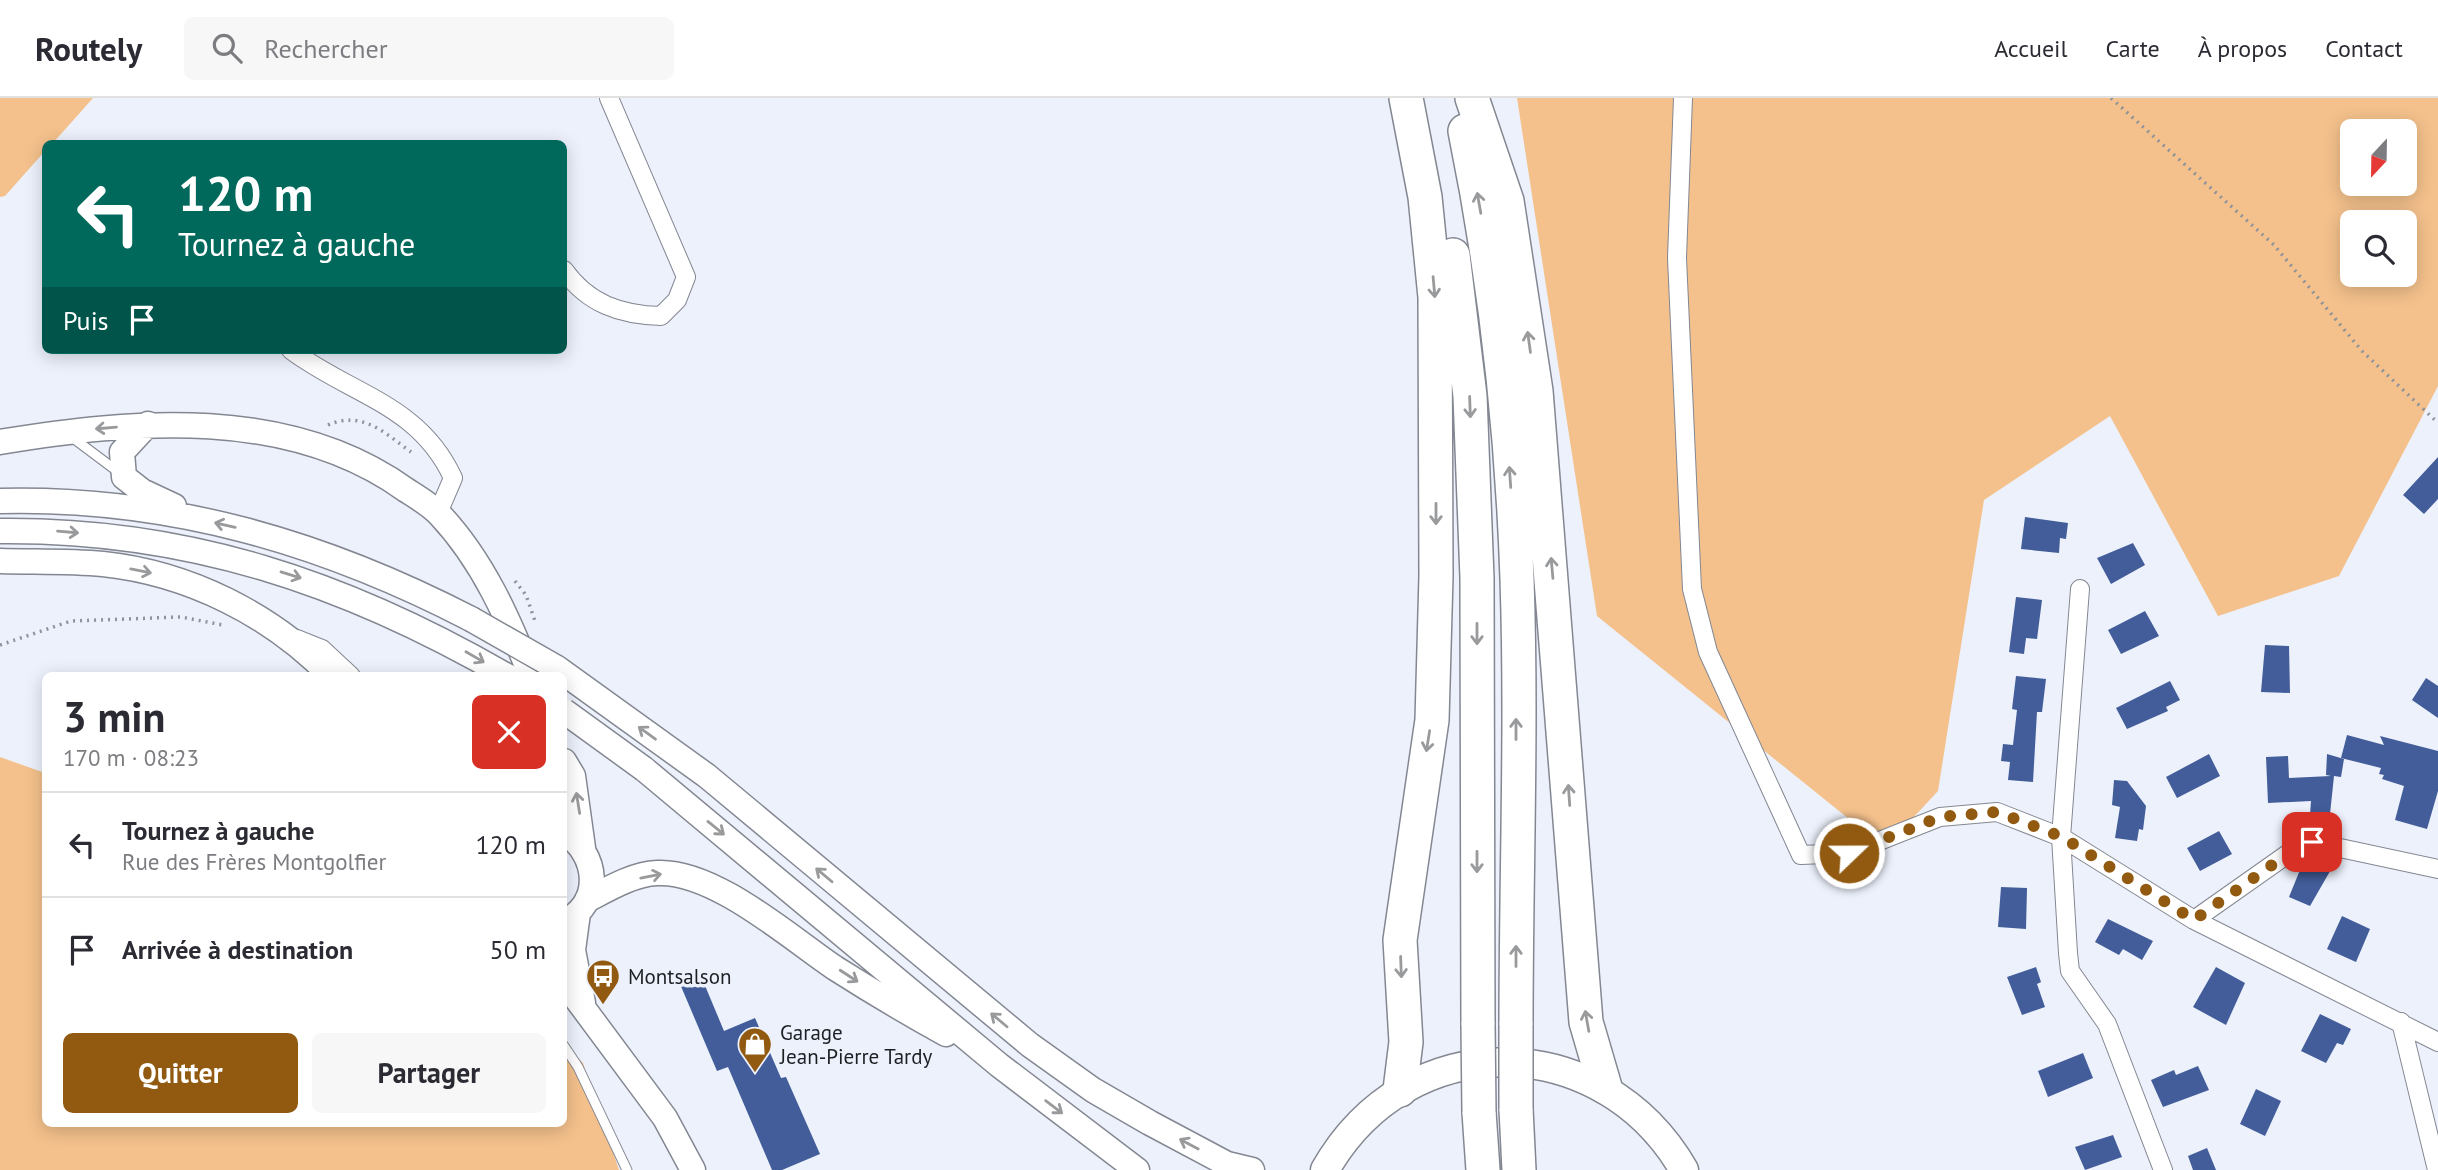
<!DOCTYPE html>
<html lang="fr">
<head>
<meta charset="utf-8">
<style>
  :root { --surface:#fff; --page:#f7f7f7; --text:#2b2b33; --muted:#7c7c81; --line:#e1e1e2; --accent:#915a10 }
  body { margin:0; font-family:"PT Sans",sans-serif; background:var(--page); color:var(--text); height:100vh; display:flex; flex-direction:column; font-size:26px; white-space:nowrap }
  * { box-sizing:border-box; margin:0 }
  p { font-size:23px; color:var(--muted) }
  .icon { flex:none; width:38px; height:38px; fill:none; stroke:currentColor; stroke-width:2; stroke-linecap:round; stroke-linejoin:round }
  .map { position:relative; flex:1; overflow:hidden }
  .side { position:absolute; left:42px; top:574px; width:525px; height:455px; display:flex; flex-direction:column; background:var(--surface); border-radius:10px; box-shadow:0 4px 18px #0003 }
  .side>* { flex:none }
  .banner { position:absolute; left:42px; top:42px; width:525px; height:214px; border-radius:10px; box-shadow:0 4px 18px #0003; background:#00695c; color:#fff; overflow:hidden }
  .needle { width:46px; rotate:202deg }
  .tools { position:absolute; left:2340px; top:21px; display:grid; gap:14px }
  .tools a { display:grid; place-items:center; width:77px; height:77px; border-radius:10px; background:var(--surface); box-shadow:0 4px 18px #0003; font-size:35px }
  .pin { position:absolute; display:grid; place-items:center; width:60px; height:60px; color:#fff; margin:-30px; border-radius:14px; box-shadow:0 4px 10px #0006 }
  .me { position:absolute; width:77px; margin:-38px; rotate:68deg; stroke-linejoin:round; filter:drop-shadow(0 0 5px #0008) }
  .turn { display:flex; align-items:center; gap:24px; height:147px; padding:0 21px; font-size:32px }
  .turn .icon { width:91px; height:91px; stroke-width:2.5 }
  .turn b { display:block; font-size:49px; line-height:60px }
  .then { display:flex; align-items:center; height:66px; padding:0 21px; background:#0003; gap:14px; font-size:26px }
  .round { display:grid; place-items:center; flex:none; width:74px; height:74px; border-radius:10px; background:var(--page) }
  .head { display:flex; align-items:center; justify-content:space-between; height:119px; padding:0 21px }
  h1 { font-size:42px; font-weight:700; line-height:52px }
  .button { display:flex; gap:14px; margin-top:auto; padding:14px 21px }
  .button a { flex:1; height:80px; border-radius:10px; background:var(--accent); color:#fff; font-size:28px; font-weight:700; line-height:80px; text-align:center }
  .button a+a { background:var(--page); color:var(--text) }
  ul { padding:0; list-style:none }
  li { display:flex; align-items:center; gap:21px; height:105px; padding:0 21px; border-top:2px solid var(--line) }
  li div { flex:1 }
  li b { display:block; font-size:26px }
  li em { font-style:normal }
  header { display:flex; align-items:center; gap:42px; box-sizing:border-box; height:98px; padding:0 35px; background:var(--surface); border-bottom:2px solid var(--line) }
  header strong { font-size:33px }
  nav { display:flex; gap:38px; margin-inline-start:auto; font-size:24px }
  .search { width:490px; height:63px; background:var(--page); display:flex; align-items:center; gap:18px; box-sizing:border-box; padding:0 24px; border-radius:10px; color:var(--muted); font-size:26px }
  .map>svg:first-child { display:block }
</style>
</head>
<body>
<header>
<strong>Routely</strong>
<div class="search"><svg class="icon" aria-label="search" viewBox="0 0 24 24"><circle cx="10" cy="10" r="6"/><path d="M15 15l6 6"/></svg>Rechercher</div>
<nav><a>Accueil</a><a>Carte</a><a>À propos</a><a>Contact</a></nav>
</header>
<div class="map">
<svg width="2438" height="1072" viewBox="0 0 2438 1072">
  <rect width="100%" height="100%" fill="#ecf1fc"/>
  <path fill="#f4c18c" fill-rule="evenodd" d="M0,0H93L53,45L46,46L45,53L5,98L0,99Z
    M1517,0H2438V288L2339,478L2218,518L2110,318L1984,402L1938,693L1885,750L1597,518ZM2352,33H2404V86H2352ZM2352,124H2404V177H2352Z
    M0,659L45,675L46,1026H564V946L583,965L619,1072H0Z"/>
  <path fill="#425d99" d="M2438,359V401L2424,416L2403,397Z
    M2025,419L2068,425L2066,441L2060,440L2059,455L2021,451Z
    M2133,445L2145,467L2111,486L2097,460Z
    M2016,499L2042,502L2037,541L2026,540L2024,556L2009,554Z
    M2145,513L2159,538L2121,556L2108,532Z
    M2265,547L2289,548L2290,595L2261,594Z
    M2016,578L2046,581L2042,614H2037L2033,684L2008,682L2010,664L2001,663L2003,646L2013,647L2017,612L2012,611Z
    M2426,580L2438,588V620L2412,602Z
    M2170,583L2180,602L2166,609L2168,613L2127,631L2116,610Z
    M2347,637L2384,647L2380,638L2438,653V693L2427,731L2395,722L2404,688L2382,681L2384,677L2379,676L2381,670L2341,660Z
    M2209,656L2220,678L2177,700L2166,679Z
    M2327,656L2344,661L2341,679L2334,678L2330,716L2310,717L2311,703L2268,705L2266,659L2288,658L2289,680L2331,678L2326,677Z
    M2114,682L2127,683L2146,708L2143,732L2139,731L2137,743L2115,740L2120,709L2112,707Z
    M2219,733L2232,756L2200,773L2187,750Z
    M2313,756L2337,761L2310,808L2289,799L2302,767L2306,768Z
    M2001,789L2027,790L2026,831L1998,829Z
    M2342,818L2370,831L2356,864L2327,851Z
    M2108,821L2153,843L2142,862L2123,851L2119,857L2095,844Z
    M2036,869L2041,884L2037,886L2045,909L2022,917L2007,879Z
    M2216,869L2245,885L2226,927L2193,909Z
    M701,878L724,933L755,920L781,980L786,979L820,1056L782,1072H772L728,969L717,973L680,886Z
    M2320,916L2351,931L2343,947L2337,945L2326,965L2301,953Z
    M2083,955L2093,980L2048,999L2038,973Z
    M2198,968L2209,992L2163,1009L2151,982L2174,972L2176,977Z
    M2256,991L2281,1003L2265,1038L2240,1026Z
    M2113,1037L2122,1059L2085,1072L2075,1049Z
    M2207,1050L2216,1072H2193L2188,1058Z"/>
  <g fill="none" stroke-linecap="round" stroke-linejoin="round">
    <g stroke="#838791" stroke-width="11">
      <path id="lane" d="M73,340L117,373
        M564,948L578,969L627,1072"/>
    </g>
    <g stroke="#838791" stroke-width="20">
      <path id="street" d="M1683,0L1677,160L1692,491L1708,554L1801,757L1849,755L1940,719L1997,714L2061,739L2194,822L2438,944
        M564,172C588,206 621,217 661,218L677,202L686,179L609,0
        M291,252C351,297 419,306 453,380L438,415
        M2080,491L2061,739L2068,855L2070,873L2107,926L2163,1072
        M297,541L322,551L351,578
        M2194,822L2289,755L2312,744L2438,771
        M2401,924L2437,1072"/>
    </g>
    <g stroke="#838791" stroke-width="27">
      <path id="secondary" d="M148,326L122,354L124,379L142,393L174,408
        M0,344C134,322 289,308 406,392C417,399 431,407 440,417C483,463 508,520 531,578
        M0,403C169,399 322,444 471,521
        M0,433C187,431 346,485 507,578
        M0,463C34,464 69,463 103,466C188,475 271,516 331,578
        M557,570L707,678L1030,947L1093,992L1150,1025L1227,1066L1252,1072
        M564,663L573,678L583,750
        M644,671L999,967L1137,1072
        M564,734C598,756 604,804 564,824
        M587,802C608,791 633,776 657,775C714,772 789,839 835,870C871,893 908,915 946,936
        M578,815L573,852L583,905
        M564,884L665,1020L693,1072"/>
    </g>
    <g stroke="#838791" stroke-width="31">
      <path id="primary" d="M1325,1072C1407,927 1602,930 1684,1072"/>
    </g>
    <g stroke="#838791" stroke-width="36">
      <path id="highway" d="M1472,0L1507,103L1536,293L1586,924L1605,989
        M1465,33C1495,180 1512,331 1517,481C1522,629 1516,778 1516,927
        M1453,157L1470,298L1477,480L1478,927
        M1400,992L1406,944L1400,842L1432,622L1436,478L1435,199L1425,99L1406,0
        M1516,1011L1519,1072
        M1479,1014L1483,1072"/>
    </g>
    <path stroke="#8e9299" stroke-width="3.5" stroke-dasharray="2 5" stroke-linecap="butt" d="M2111,0L2274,147L2362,253L2438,325
      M328,327C362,312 385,335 411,354
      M515,483L526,497L536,526
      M0,547L71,523L181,519L223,527"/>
    <use href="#lane" stroke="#fff" stroke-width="9"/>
    <use href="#street" stroke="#fff" stroke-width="18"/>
    <use href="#secondary" stroke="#fff" stroke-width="24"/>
    <use href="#primary" stroke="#fff" stroke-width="28"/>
    <use href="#highway" stroke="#fff" stroke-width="33"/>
    <g stroke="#838791" stroke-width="27" stroke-linecap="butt">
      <path id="secondary-bridge" d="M471,521L557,570
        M564,613L644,671"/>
    </g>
    <g stroke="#838791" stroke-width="36" stroke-linecap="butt">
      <path id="highway-bridge" d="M1478,927L1479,1014
        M1516,927V1011"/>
    </g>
    <use href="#secondary-bridge" stroke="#fff" stroke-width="24"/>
    <use href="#highway-bridge" stroke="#fff" stroke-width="33"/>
  </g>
  <defs><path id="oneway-shaft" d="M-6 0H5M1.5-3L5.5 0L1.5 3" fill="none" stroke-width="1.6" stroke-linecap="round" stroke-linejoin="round" transform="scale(1.75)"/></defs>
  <g stroke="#999a9c">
    <use href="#oneway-shaft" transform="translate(1479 105) rotate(-100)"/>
    <use href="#oneway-shaft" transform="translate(1434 189) rotate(85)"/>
    <use href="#oneway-shaft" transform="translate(1529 244) rotate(-98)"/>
    <use href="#oneway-shaft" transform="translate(1470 309) rotate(88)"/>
    <use href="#oneway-shaft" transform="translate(106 330) rotate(175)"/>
    <use href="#oneway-shaft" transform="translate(1510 379) rotate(-94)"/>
    <use href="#oneway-shaft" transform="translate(1436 416) rotate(90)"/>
    <use href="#oneway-shaft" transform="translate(225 427) rotate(-167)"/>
    <use href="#oneway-shaft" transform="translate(68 434) rotate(5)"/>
    <use href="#oneway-shaft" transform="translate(1552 470) rotate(-95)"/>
    <use href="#oneway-shaft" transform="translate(141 473) rotate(11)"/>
    <use href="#oneway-shaft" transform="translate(291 477) rotate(17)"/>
    <use href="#oneway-shaft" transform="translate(1477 536) rotate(90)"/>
    <use href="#oneway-shaft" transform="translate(475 559) rotate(30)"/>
    <use href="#oneway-shaft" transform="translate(1516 631) rotate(-90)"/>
    <use href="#oneway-shaft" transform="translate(647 635) rotate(-144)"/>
    <use href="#oneway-shaft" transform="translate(1428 643) rotate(99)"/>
    <use href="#oneway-shaft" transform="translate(1569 697) rotate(-94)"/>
    <use href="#oneway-shaft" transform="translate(578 705) rotate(-99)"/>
    <use href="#oneway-shaft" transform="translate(716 730) rotate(39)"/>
    <use href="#oneway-shaft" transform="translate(1477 764) rotate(90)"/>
    <use href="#oneway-shaft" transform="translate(824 777) rotate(-140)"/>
    <use href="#oneway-shaft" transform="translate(651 778) rotate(-11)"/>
    <use href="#oneway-shaft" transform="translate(1516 858) rotate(-90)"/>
    <use href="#oneway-shaft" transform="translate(1401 869) rotate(88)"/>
    <use href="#oneway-shaft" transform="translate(849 878) rotate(33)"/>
    <use href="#oneway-shaft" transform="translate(999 922) rotate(-140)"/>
    <use href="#oneway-shaft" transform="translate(1587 923) rotate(-100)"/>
    <use href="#oneway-shaft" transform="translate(1054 1009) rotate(37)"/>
    <use href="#oneway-shaft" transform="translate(1189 1046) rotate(-152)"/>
  </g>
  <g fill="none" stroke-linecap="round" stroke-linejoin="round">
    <path stroke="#915a10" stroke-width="12" stroke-dasharray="0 21.6" d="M1849,755L1940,719L1997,714L2062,739L2194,822L2289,755L2312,744"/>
  </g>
  <defs>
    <g id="bus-pin" transform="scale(1.75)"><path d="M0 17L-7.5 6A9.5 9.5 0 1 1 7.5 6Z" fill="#915a10" stroke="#ecf1fc"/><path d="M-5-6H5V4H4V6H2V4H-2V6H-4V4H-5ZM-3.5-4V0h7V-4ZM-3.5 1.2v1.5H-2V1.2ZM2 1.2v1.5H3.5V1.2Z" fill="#fff"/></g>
    <g id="shop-pin" transform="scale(1.75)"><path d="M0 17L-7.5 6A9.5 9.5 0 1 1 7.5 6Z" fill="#915a10" stroke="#ecf1fc"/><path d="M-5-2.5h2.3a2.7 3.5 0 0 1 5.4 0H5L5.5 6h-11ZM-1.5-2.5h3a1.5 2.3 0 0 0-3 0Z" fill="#fff"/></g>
  </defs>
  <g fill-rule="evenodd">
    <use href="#bus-pin" x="603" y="878"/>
    <use href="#shop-pin" x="755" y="946"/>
  </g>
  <g text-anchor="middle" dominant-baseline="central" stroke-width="7" stroke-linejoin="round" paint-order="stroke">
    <g font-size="21" fill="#1d1f23" stroke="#ecf1fc" text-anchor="start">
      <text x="628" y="878">Montsalson</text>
      <text x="780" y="934">Garage<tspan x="780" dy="24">Jean-Pierre Tardy</tspan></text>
    </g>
  </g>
</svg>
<div class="tools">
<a><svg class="needle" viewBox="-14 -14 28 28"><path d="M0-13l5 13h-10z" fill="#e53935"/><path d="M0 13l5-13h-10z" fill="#7c7c81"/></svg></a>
<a><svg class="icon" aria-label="search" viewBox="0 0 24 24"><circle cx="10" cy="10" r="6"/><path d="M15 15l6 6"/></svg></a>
</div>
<div class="pin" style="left:2312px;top:744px;background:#d93025"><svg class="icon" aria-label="arrive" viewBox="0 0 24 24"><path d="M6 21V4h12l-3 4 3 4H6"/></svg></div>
<svg class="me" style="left:1849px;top:755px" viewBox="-20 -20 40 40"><circle r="17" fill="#915a10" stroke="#fff" stroke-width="3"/><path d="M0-11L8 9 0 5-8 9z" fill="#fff"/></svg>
<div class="banner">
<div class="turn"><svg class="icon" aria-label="left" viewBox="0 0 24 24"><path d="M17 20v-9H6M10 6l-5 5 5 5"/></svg><div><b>120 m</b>Tournez à gauche</div></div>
<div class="then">Puis<svg class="icon" aria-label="arrive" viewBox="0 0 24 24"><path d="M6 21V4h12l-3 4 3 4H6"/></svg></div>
</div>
<section class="side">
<div class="head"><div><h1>3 min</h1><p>170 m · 08:23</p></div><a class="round" style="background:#d93025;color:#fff"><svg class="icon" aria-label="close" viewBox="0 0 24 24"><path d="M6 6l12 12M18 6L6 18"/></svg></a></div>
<ul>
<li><svg class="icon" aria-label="left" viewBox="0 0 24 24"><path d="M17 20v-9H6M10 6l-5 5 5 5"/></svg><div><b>Tournez à gauche</b><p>Rue des Frères Montgolfier</p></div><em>120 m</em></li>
<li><svg class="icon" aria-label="arrive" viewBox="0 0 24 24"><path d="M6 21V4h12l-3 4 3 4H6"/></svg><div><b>Arrivée à destination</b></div><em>50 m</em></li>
</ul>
<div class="button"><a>Quitter</a><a>Partager</a></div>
</section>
</div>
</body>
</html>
